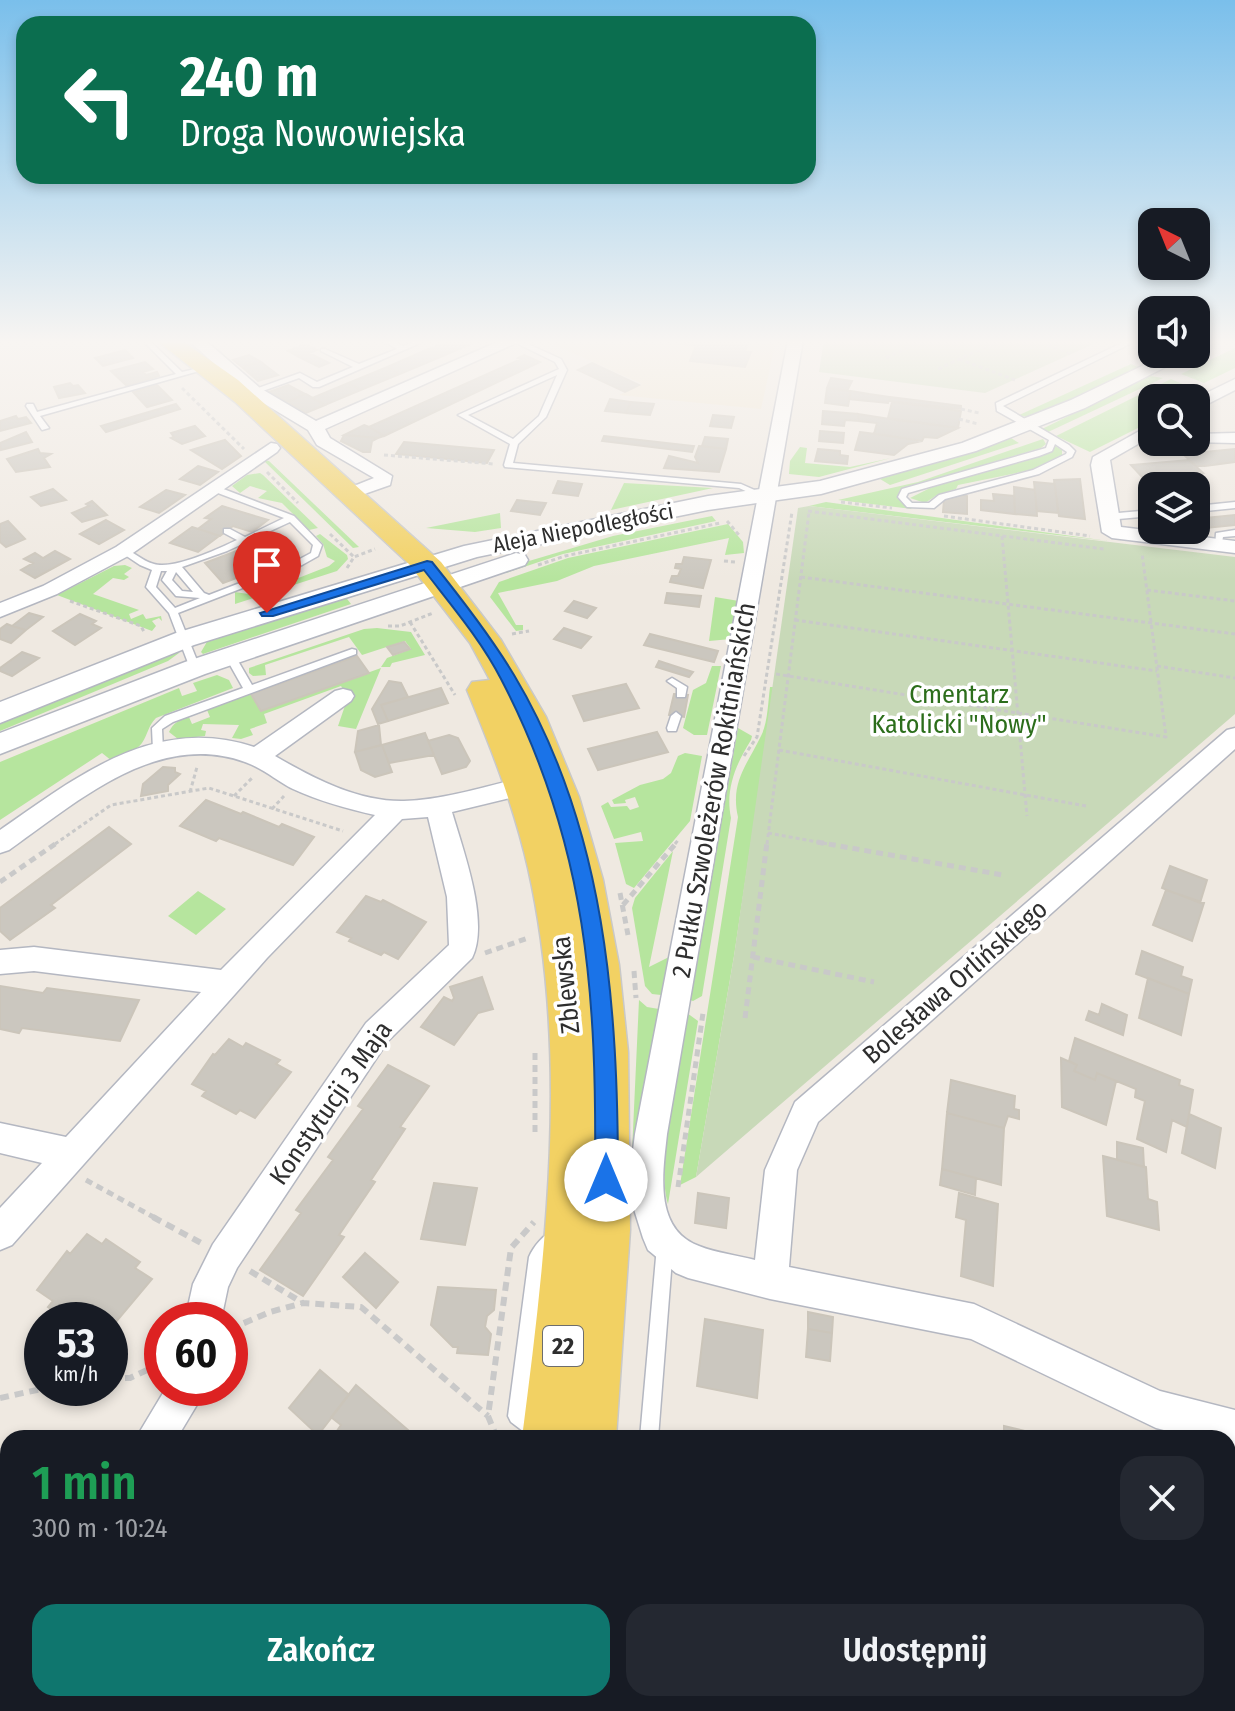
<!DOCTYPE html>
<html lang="pl">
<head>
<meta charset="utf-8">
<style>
  :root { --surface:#171b24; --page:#242831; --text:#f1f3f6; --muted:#9ea1a6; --accent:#0f766e }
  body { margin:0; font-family:"Fira Sans Condensed",sans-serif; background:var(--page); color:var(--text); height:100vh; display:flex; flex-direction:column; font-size:30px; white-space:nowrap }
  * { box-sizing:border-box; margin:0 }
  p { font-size:26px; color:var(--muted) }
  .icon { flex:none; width:44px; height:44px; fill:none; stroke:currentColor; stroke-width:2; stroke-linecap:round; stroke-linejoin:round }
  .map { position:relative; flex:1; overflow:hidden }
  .panel { position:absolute; left:0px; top:1430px; width:1236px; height:282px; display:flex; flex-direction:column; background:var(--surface); border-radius:24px 24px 0 0; box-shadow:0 4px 12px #0003 }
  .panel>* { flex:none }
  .top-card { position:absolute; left:16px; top:16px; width:800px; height:168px; border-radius:24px; box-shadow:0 4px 12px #0003; background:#0b6e4f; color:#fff; overflow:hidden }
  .needle { width:52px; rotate:317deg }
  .fabs { position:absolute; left:1138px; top:208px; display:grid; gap:16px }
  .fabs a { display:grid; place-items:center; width:72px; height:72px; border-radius:16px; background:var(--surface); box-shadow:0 4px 12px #0003; font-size:40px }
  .speed { position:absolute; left:24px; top:1302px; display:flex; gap:16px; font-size:40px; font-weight:700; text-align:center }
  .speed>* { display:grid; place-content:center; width:104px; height:104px; border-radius:50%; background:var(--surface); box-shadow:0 4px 12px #0003; line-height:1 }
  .speed small { font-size:20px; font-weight:400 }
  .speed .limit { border:12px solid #d22; background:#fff; color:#111 }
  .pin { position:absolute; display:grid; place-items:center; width:68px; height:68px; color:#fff; margin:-82px -34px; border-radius:50% 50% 50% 0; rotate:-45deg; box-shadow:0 0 8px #0007 }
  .pin .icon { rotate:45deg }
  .me { position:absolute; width:88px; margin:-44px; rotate:0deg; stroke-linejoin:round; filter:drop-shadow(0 0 6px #0008) }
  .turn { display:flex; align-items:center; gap:28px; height:168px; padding:0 32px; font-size:36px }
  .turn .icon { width:104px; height:104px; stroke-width:2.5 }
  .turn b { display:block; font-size:56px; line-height:68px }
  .round { display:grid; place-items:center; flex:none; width:84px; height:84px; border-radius:24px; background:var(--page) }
  .summary { display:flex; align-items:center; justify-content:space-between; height:136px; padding:0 32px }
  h1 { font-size:48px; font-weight:600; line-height:60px; color:#1e9e55 }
  .button { display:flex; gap:16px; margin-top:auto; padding:16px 32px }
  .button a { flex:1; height:92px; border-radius:24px; background:var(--accent); color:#fff; font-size:32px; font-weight:600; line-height:92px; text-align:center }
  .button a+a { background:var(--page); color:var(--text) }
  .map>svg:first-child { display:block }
</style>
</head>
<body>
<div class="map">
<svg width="1235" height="1711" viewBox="0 0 1235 1711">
  <rect width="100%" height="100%" fill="#efe9e1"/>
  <path fill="#f0e6d1" d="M544,340H776L761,409L619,395L642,384Z"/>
  <path fill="#b6e59e" d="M1235,348V368L1204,383L1181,374Z
    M1131,364L1140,368L1033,417L1017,416Z
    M1150,376L1163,378L1046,433L1042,429Z
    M1171,379L1194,389L1200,396L1152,398V421L1090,452L1056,436Z
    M1011,438L1019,443L890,485L880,479Z
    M1043,439L1046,444L1041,448L900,490L897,498L912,509L838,500L918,482Z
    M1055,446L1062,450V455L1031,470L958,485L956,489L937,495L925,503L910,498L932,487L1048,452Z
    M800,447L807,448L805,463L850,467L891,458L819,477L789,474L790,461Z
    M263,460L269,461L359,547L353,548Z
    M260,473L263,475L318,528L309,530L282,503L258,498L267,491L250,486L240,493L232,486L247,475Z
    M624,483L713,488L611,510Z
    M826,502L1108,541L809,506Z
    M500,513L501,528L475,532L426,528Z
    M712,516L716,521L563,554L506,573L499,570L613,536Z
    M728,524L743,542L744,553L725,555L729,538L594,566L557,581L498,593L516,625H523V630L516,631L490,597L499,582L568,558Z
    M320,534L347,555L348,559L337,571L235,604V592L255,595L329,566L335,561L327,557L323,544L316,536Z
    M125,565L132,568L124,574L129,577L124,580L113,578L93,594L139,610L129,614L131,619L143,614L146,619L161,616L162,621L159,618L152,621L156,626L152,631L57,595L114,566Z
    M344,595L351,604L203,654L201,652L208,640Z
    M715,597L739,601L731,639L709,641Z
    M377,628L411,632L425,655L392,663L390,667H381L387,658L411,649L405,641L362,655L349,637L265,665L266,675L253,676L249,673V668L364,629Z
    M177,652L179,653L168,661L0,731V722Z
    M712,666H721L707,735H694L683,728L693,690L706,683Z
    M381,668L356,729L338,726L348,697L341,686L264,714L267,723L250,729L253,735L241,739L232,738L239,725L203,724L201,730L206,731L205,736L178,739L169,732C173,723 179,720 189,717L192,724L210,717L207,710L251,694L261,711Z
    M217,675L229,680L233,688L156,718C148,726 148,734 142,743C135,752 122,756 112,761L102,753L0,820V762L179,688L182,696L197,691L193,683Z
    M770,687H774L734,956L696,1177L680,1185L738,817C730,782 747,765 761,736C768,722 768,702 770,687Z
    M738,728L752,736L751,740C736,764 725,789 731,818L702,996L693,1001L690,1000Z
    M685,753L702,756L690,821L634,888L626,884L615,843L643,841L641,832L614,839L601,806L608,802L611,807L627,806L630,810L639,807L635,797L625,800L626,803L614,804L612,800L640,785L663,779L671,773L678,756Z
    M673,851L649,967L669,957L661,995L652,994L645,986L632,908L635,898Z
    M198,891L226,909L196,935L168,916Z
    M639,1000L647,1007L659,1009L632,1152Z
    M687,1013L698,1021L668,1204C655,1162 680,1060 687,1013Z"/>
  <path fill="#c8d9b8" d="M824,340H1102L985,393L819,372Z
    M809,506L1235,557V714L696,1177L734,956L798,508Z"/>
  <path fill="#cbc7bf" stroke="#cbc5ba" stroke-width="2" d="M451,340L473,343L443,356L429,349Z
    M683,340H749L745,352H751L745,367L690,361L696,345L681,344Z
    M305,344L317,350L299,357L288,351Z
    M428,349L443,356L400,374L387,367Z
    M125,350L133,358L103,366L95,358Z
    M309,353L329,363L319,367L299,357Z
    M249,355L261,362L242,367L233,360Z
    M524,355L540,362L384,436L369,427L521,359L518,358Z
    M145,362L153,369L143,372L146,375L157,372L159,376L127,386L111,371Z
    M261,362L278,375L258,381L242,367Z
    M592,363L639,385L625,392L578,370Z
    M387,367L400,374L361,390L348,383Z
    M831,378L852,381L847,391L827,388Z
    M70,383L73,386L78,385L85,393L59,398L54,387Z
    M348,383L361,390L325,405L312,398Z
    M157,385L172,400L147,407L133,392Z
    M288,385L305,394L287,402L269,392Z
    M827,388L851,391L848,406L825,403Z
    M851,391L869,394L890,397L888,403L849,399Z
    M305,394H306L325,405L306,413L287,402Z
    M890,397L961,406V409L889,401Z
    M610,399L631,402L626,413L605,411Z
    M631,402L643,403L654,404L650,415L626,413Z
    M892,402L961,411L958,428L888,418Z
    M176,404L180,409L106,432L101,426Z
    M823,411L858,414L859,421L845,420L844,426L822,424Z
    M858,414L896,420L958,428L937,438L924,437L922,441L874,434L877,423L859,421Z
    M713,415L734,417L731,428L710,426Z
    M16,416L18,419L26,417L31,423L0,431V421Z
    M364,425L369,427L384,436L378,438L344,435Z
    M195,426L205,436L182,444L171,438L174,437L171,433Z
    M820,431L844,433L843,443L819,441Z
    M26,432L32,442L1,450L0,443Z
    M860,432L891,436L922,441L908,444L894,455L855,450Z
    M344,435L378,438L372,441L370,452H363L341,441Z
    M604,436L694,446L692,452L602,441Z
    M705,437L728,439L726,449L702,446Z
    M225,440L241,456L222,469L191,450Z
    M404,442L494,450L487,463L396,454Z
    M699,446L726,449L719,472L664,468L669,456L698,463L695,457Z
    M38,449L40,453L51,454L44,458L50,467L16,472L7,459Z
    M818,449L840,451V455L848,456L847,464L815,461Z
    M1235,449V462L1205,466H1196L1183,454Z
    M1189,460L1203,473L1143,478L1131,465Z
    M198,466L218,472L200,485L180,479Z
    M1080,479L1085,519L1059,516L1054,480Z
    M558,481L582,484L578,496L553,493Z
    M1034,482L1055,484L1058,513L1037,511Z
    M1014,487L1035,490L1037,516L1015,514Z
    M53,489L66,500L41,506L31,497Z
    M166,490L185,495L159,513L140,507Z
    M993,494L1014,496L1015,514L981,510V500L994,501Z
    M960,495L967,496V514L943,512L944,500Z
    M517,500L535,502L546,503L540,515L511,511Z
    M92,501L107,515L82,522L72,513L89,506L86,504Z
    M222,506L268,520L252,532L233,526L220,536L198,529L211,519L205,518Z
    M1235,515V525L1196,529V519Z
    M106,520L124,530L99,544L80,534Z
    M8,521L25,539L6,547L0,542V524Z
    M192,527L211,533L219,536L198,552L170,543Z
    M276,536L295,556L223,583L205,563Z
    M55,551L70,559L35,578L21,570L33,563L24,559L35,553L43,558Z
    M684,557L711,560L703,588L670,582L672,576H678L681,569L675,568L676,564H682Z
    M667,593L701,596L699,607L665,603Z
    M574,601L596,608L587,618L565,611Z
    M29,613L43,617L26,630L12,626Z
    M80,614L96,621L92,624L101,628L75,645L53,631Z
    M7,624L12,626L26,630L11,643L0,639V629Z
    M564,628L591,637L581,648L554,639Z
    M650,634L718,651L714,662L644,645Z
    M404,642L410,649L393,655L387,647Z
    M22,652L39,658L12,676L0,671V668Z
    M357,656L369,673L261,711L251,694Z
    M659,661L693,672L689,677L656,667Z
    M389,681L401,683L408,697L381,705L388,721L378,724L372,709Z
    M626,684L639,708L584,721L573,696Z
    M441,688L448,703L388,721L381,705Z
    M674,694L688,695L684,717L669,715Z
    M379,725L381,745L355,752L358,731Z
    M657,732L668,752L598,770L588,749Z
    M425,733L434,755L389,763L382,745Z
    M449,735L458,738L470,761L466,767L442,774L428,741Z
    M382,745L392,772L375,777L361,770L355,752Z
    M163,767L175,768V772L180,774L168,785V791L141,796L143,784Z
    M206,800L241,814L243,812L279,827L282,824L314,837L293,865L219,838L216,841L180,826Z
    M109,827L131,844L51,905L55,908L10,940L0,931V908Z
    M1170,866L1207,880L1200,903L1162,888Z
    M1166,890L1204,903L1192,941L1153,925Z
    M366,896L381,902L383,900L426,922L398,959L384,952L381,955L349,941L351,938L337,932Z
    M1142,951L1183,967L1181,976L1192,980L1189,994L1136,974Z
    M482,977L493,1009L478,1013L454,1045L421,1027L444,997L452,1001L454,998L450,987Z
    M1148,978L1189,994L1181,1035L1139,1018Z
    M0,986L43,993L47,988L139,1000L120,1041L22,1028L19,1033L0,1029Z
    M1102,1004L1127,1015L1123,1035L1086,1020L1089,1011L1099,1015Z
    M1075,1038L1180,1080L1179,1085L1193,1090L1187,1127L1172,1120L1166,1152L1137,1139L1145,1101L1135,1097L1136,1089L1097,1073L1095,1080L1074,1071L1077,1065L1069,1061Z
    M229,1039L243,1047L246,1043L280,1060L276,1064L291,1072L255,1118L240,1110L236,1114L202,1096L206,1091L192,1084L213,1054L215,1055Z
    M1061,1058L1077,1065L1074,1071L1095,1080L1097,1073L1116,1081L1106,1125L1062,1107Z
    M388,1065L429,1086L400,1127L405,1129L371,1180L375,1182L339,1235L344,1237L303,1296L260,1270L301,1213L296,1210L333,1160L328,1157L363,1109L358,1106Z
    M951,1080L1015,1096L1014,1109L1019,1110V1119L1008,1116L1004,1128L947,1113Z
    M947,1113L1004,1128L1001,1185L942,1169Z
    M1189,1114L1221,1128L1215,1168L1182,1153Z
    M1117,1142L1143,1148L1144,1167L1117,1160Z
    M1103,1156L1146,1167L1148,1199L1157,1202L1159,1230L1107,1216Z
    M942,1169L976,1178L975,1195L940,1185Z
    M434,1183L477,1188L465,1245L421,1239Z
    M698,1193L729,1198L726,1228L695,1223Z
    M959,1193L998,1204L993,1286L961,1276L966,1220L956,1217Z
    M87,1234L102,1244L106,1239L140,1262L135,1268L152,1279L110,1329V1320H66L48,1307L53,1301L37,1290L67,1251L70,1254Z
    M365,1253L398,1282L376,1308L343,1277Z
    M438,1287L496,1290L494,1310L487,1316L485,1327L491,1334L488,1355L457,1353L458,1347H453L431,1325Z
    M808,1312L833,1317L832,1333L808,1329Z
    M705,1319L763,1330L757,1398L697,1386Z
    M808,1329L832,1333L830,1361L806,1357Z
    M320,1370L349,1395L318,1435L289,1408Z
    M356,1385L409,1431L404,1438H332L341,1425L331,1417Z
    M1004,1426L1029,1432V1438H1004Z
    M1228,1571L1232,1572L1235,1618L1228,1616Z
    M1228,1658L1235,1661V1711H1229Z
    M130,1704H212L206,1711H125Z
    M322,1704H382L379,1711H319Z"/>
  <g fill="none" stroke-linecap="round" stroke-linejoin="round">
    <g stroke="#b4b7c1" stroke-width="3">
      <path id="service" d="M142,340H149L182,372L195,369L199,371L40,416L49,428L42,430L26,406L27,404H33L37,412L176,374Z
        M382,340H391L403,346L417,340H427L319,387H313L299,378L257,393L250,391L300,373L317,382L353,367L321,351V349H325L359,364L397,349Z
        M519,340L561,359L567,370L546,417L518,444L513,463L741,484L768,496L761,498L739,488L505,467L504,465L510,444L458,415L559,369L555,362L512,341ZM557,375L539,416L513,439L468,415Z
        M1128,340H1138L1003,406L1069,445L1075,451L1072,457L1039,474L945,499L934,508L907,507L898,497L902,489L1046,448L1049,440L997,411L996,403ZM1055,444L1067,452L1066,454L1033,470L939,495L929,503H912L906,497L908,493L1039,456L1052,451Z
        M213,485L294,516L322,545L318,556L302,565L178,613L200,668L195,671L190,668L169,613L146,587L152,570L140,565L119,551L120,549C133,549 141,561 154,564C173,570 218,549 237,540L224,533V529H230L245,537L284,518L210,490V486ZM290,522L313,545L311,553L296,561L209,595L204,593L182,567L227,551ZM161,571H167L162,580L176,596L200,598L175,608L156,587ZM176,572L193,592L182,591L172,580Z
        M1235,502V508L1196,512V506Z
        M1152,510V516L1107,520L1103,517L1107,514Z
        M1235,530V536L1223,537L1221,547H1215L1216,533Z
        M352,649L356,650V654L173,722L162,729L163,750L162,753L158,754L153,750L152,728L165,716L243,688L225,656L226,654H234L252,685Z
        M672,678L687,687L685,697H677V688L667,681Z
        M676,712L681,716L676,731H668L667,728L671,716Z
        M554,1230L560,1232L562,1238L560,1244L545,1260L526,1412L553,1432L556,1438H532L511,1422L508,1416L529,1257C533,1247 544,1234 554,1230Z
        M665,1238L671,1240L673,1246L658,1438H640L657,1246L659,1240Z
        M734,1704H754L752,1711H732Z"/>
    </g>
    <g stroke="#b4b7c1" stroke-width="3">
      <path id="minor" d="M188,340H205L260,388L316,421L502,340H523L325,429L330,438L392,476L390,485L350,499L344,498L341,494L344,490L374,478L317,445L308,430L248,394Z
        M788,340H803L667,1134C663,1172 653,1229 699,1246C716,1253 737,1255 755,1260L765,1170L795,1102L1227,730L1235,728V749L818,1122L797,1170L789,1267L974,1304L1160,1391L1235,1410V1448L1228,1446V1438H1195L1156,1428L971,1339L770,1299L688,1278L676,1273L648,1250L643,1238L628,1190L635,1134Z
        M1235,379V390L1196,410V398Z
        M1152,424V436L1110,460L1121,527L1235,541V553L1112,538L1102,532L1091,465L1093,457Z
        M1235,433V443L1190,442H1196V434Z
        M271,443L277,444L280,448L277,452L130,555L57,594L0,617V603L43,586L116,547Z
        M343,689L351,691L354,696L351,701L275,756C313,778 358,802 404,801C444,800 486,786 526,777L535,780L538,786L535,792L452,812C463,850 490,922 472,958L388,1041L237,1268L228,1287L221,1320H185L193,1284L213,1244L366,1023L449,945L447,897L428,817L402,819L267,958L12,1245L0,1250V1208L42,1163L0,1153V1123L66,1137L201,992L34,971L0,974V950L34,947L221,970L375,815C348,809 319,801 293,789C277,781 263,768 245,762C157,730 77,802 9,850L0,853V830C78,776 155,714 254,747L335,691Z
        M166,1388H207L177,1438H136Z
        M8,1622V1672L0,1676V1625Z"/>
    </g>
    <g stroke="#b4b7c1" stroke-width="3">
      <path id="tertiary" d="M1196,340H1219L1196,353Z
        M1167,354H1191L1085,408L976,451L821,494L708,510L477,557L194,645L0,723V702L176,633L464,546L708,496L820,481L962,443L1071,400Z
        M516,553L525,555L528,560L525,565L205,674L0,754V733L185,662Z"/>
    </g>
    <g stroke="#c9c9c9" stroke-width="3">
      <path id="primary" d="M156,340H181L238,380L441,562L501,640L546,717L579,797L603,880L619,965L628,1052L630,1230L616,1438H522C546,1251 570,1055 528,868C514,806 491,748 467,690L472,682L490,680L470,643L409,564L235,402Z
        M466,1704H572L570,1711H464Z"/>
    </g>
    <path stroke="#c9c9c9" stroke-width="3" stroke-dasharray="4 3" stroke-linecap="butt" d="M1034,340L1071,354
      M843,342L846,340
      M886,358L923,340
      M959,359L1015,380
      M938,369L1001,340
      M182,388L244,449
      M961,409L979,413
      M959,419L978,424
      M1158,447L1181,444
      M384,455L494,464
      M267,472L298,503
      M841,502L892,508
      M808,511L1104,549
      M944,516L1090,536
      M727,521L739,535
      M330,534L354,557
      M1002,536L1027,816
      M281,537L294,551
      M724,561L735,562
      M538,565L565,556L720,523
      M347,568L354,557L375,549
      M801,577L1235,634
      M1147,590L1235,601
      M70,601L141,626L144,632
      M795,620L1157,671
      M410,622L455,695
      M388,626H400L433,613
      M512,634L529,631
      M1157,666L1235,678
      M776,674L1166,737L1142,553
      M779,750L1086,806
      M744,756L757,737L792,512
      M190,792L197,767
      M234,796L252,778
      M272,809L284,796
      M768,833L828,844
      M55,844L111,805L209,788L343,831
      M675,844L679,839
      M767,844L809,512"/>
    <path stroke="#c9c9c9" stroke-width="5" stroke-dasharray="7 5" stroke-linecap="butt" d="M817,842L1003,875
      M0,882L58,842
      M620,893L628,935
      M623,905L677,842
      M485,953L528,938
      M753,957L874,982
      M634,971L636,998
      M745,1018L767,842
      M535,1053V1136
      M86,1180L157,1219
      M678,1187L703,1013"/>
    <path stroke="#c9c9c9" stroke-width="6" stroke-dasharray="9 6" stroke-linecap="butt" d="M153,1217L201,1243
      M250,1271L303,1303
      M230,1329L270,1312L303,1303L361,1307L488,1416
      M110,1378H130L162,1363
      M0,1398L46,1388
      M497,1438L488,1416L511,1248L534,1222
      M701,1704L716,1711
      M77,1711L82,1704
      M612,1711L614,1704
      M809,1711L810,1704"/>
    <use href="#service" fill="#fff" fill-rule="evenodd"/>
    <use href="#minor" fill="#fff" fill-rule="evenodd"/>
    <use href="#tertiary" fill="#fff" fill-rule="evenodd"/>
    <use href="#primary" fill="#f2d163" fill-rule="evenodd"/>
  </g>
  <linearGradient id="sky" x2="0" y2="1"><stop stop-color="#7abfeb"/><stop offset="0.59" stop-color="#f8f5f2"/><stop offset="1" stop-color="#f8f5f2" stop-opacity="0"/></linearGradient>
  <rect width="1235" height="580" fill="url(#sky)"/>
  <path fill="#1a73e8" stroke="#114b97" stroke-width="2" d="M427,561L432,562C461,598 490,635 514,675C606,829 618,1006 618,1180L615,1188L606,1191L598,1188L595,1180C597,996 588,846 501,679C481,640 451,605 424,570L273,616H262L260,613Z"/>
  <g text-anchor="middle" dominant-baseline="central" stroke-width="7" stroke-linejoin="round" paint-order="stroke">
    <g font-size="22" fill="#2e2e2e" stroke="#fff">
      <text transform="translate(583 528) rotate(-11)">Aleja Niepodległości</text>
    </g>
    <rect fill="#fff" stroke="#6d6d6d" stroke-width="2" x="543" y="1326" width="40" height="40" rx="6"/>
    <g font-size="24" font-weight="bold" fill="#2e2e2e">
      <text x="563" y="1346">22</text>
    </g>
    <g font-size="26" fill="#2c6e1b" stroke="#fff">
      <text x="959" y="694">Cmentarz<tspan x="959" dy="30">Katolicki "Nowy"</tspan></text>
    </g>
    <g font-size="26" fill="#2e2e2e" stroke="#fff">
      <text transform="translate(714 790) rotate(-80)">2 Pułku Szwoleżerów Rokitniańskich</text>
      <text transform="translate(955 982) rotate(-41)">Bolesława Orlińskiego</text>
      <text transform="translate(566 985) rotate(-96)">Zblewska</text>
      <text transform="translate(331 1103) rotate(-55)">Konstytucji 3 Maja</text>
    </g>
  </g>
</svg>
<div class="fabs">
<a><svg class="needle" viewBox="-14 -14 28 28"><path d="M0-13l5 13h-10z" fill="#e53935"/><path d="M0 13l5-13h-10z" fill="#9ea1a6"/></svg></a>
<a><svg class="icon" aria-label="sound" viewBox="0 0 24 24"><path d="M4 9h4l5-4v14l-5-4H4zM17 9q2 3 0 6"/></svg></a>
<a><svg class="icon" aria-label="search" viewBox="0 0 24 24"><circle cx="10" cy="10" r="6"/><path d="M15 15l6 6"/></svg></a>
<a><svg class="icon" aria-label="layers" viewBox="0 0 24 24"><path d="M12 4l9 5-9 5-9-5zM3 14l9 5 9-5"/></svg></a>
</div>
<div class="speed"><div>53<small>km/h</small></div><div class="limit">60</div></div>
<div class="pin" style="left:267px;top:613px;background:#d93025"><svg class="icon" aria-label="arrive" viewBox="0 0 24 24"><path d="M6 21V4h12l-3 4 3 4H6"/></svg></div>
<svg class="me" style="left:606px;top:1180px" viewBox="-20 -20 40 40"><circle r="19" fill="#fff"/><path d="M0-13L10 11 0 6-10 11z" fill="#1a73e8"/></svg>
<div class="top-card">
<div class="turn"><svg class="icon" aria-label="left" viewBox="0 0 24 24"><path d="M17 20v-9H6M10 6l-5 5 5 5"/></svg><div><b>240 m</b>Droga Nowowiejska</div></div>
</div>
<section class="panel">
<div class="summary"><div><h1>1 min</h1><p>300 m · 10:24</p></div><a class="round"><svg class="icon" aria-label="close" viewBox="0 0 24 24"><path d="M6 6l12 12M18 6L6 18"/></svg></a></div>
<div class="button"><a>Zakończ</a><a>Udostępnij</a></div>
</section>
</div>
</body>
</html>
